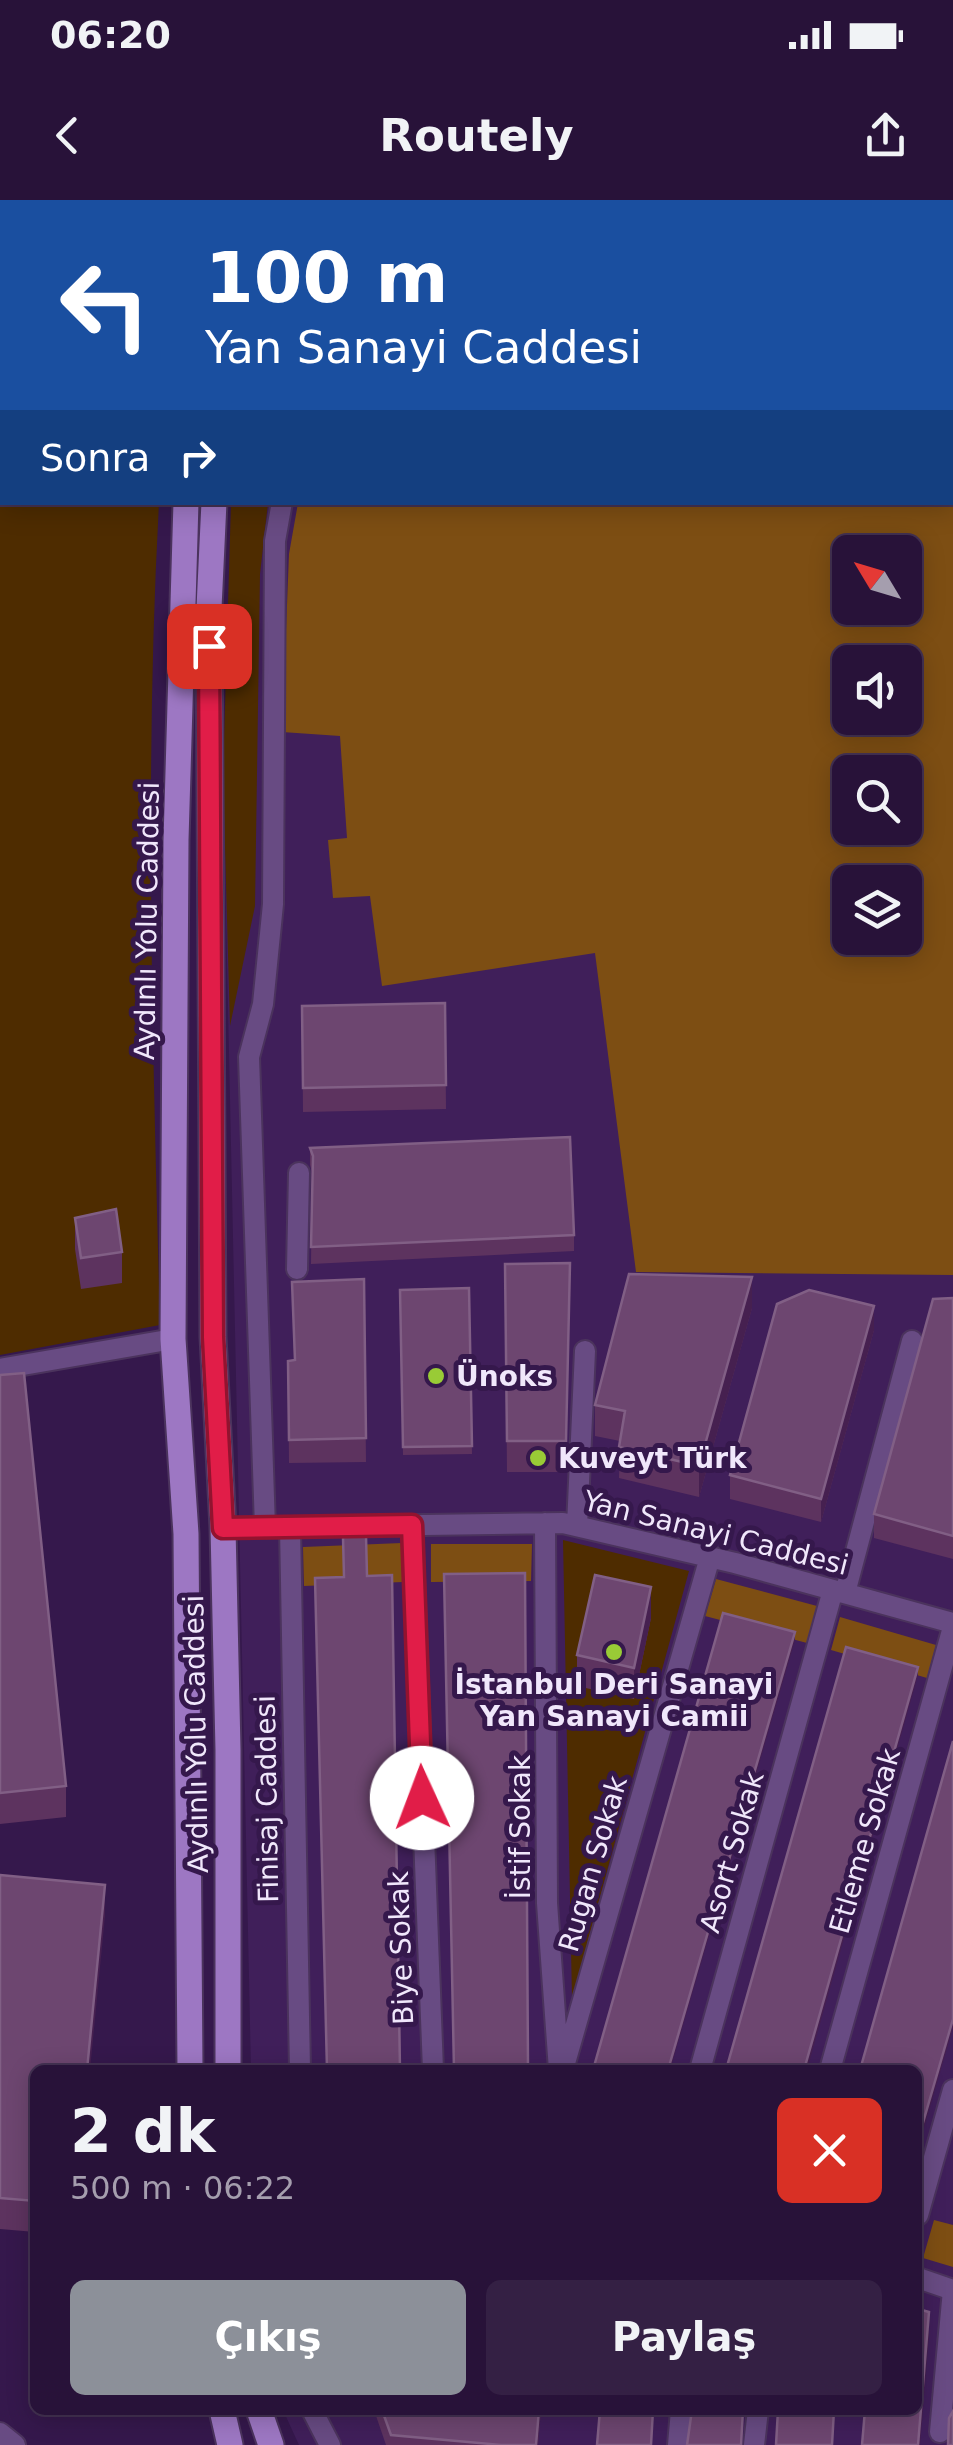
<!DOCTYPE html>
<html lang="tr">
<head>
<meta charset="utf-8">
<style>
  :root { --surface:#281239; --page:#342044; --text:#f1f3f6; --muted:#a59eae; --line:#443253; --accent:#8c9099 }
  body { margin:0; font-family:"DejaVu Sans",sans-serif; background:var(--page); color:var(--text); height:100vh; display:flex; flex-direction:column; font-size:38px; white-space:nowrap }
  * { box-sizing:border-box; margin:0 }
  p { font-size:32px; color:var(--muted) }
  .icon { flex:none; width:55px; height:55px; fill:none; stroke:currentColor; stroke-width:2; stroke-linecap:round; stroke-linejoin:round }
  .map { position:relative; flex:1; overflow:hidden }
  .details { position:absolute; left:30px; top:1865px; width:892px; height:350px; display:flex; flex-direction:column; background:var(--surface); border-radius:15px; box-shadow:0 5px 25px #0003,0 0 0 2px var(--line) }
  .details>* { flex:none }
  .guide { position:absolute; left:0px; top:0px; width:955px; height:305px; box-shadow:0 5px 25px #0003,0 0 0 2px var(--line); background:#1a4fa0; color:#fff; overflow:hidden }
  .needle { width:65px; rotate:308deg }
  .controls { position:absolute; left:832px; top:335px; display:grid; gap:20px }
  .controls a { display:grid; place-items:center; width:90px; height:90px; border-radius:15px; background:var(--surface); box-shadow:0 5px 25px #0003,0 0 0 2px var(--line); font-size:50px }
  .pin { position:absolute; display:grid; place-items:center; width:85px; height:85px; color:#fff; margin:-42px; border-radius:20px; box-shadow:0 5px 15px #0006 }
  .me { position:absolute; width:110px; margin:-55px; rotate:358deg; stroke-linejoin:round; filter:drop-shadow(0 0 8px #0008) }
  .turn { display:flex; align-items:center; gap:35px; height:210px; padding:0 40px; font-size:45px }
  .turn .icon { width:130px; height:130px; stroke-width:2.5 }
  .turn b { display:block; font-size:70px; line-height:85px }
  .then { display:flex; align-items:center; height:95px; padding:0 40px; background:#0003; gap:20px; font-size:38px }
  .round { display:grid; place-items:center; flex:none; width:105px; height:105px; border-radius:15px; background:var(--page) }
  .overview { display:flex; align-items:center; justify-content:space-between; height:170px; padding:0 40px }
  h1 { font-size:60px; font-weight:700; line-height:75px }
  .primary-button { display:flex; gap:20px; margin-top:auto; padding:20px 40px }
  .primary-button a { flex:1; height:115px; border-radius:15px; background:var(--accent); color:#fff; font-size:40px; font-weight:700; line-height:115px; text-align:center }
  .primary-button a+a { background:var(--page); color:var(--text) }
  .status { display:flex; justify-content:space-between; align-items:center; height:70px; padding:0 50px; background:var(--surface); direction:ltr }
  .status svg { height:28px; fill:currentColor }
  header { display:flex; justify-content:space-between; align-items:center; height:130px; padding:0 40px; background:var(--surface); font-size:45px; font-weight:700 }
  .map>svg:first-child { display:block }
</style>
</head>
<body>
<div class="status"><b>06:20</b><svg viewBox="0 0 49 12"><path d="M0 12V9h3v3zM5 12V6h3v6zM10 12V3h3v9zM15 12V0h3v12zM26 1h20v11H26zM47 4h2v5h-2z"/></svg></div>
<header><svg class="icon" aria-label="back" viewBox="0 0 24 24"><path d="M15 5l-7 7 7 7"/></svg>Routely<svg class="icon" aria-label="share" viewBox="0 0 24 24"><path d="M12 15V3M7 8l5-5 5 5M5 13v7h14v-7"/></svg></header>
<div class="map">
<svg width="953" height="2245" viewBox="0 0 953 2245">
  <rect width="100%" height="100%" fill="#35184c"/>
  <path fill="#401f5a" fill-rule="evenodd" d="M252,0H953V2245H299L283,2210H918V1870H251L223,575L236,303L952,302V2H252ZM850,352H905V408H850ZM850,462H905V518H850ZM850,572H905V628H850ZM850,682H905V738H850Z"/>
  <path fill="#4e2c00" d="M0,190L2,302L159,303C144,576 153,851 160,1125L0,1155Z
    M231,303H268L260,374L255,706L230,826L223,575Z
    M563,1340L689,1371L572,1799Z"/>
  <path fill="#7d4e13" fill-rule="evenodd" d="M612,0H953V1075L636,1072L595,753L382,786L370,696L333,698L328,640L347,638L340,536L282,532L289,354L298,303L952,302V2H610ZM850,352H905V408H850ZM850,462H905V518H850ZM850,572H905V628H850ZM850,682H905V738H850Z
    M402,1343L403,1382L304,1386L303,1347Z
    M431,1344H532L531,1381L431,1382Z
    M716,1379L817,1406L807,1443L705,1416Z
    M840,1417L936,1445L927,1478L831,1450Z
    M934,2020L953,2025V2067L923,2058Z"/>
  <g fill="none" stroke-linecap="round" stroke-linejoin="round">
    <g stroke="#4b335d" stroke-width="24">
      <path id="minor" d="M163,0L164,2
        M123,2L126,0
        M592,2L594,0
        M0,22H2
        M297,1069L299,973
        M0,1169L173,1139
        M545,1323L547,1703L559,1870
        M412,1325L433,1870
        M577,1326L585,1151
        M265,1327L249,857L263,804L273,704L275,341L282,302
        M290,1327L300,1870
        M223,1328L563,1323L735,1363L953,1423
        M845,1393L912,1141
        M565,1863L710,1357
        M700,1870L833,1390
        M830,1870L953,1427
        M918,2015L953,1890
        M918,2078L953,2090L940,2232
        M312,2210L330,2245
        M0,2233L15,2245
        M678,2245L681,2210
        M754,2245L758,2210"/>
    </g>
    <g stroke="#4b335d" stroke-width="29">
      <path id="major" d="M202,2V0
        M232,2V0
        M186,302L176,640L173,1139L186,1334L190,1870
        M214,302L209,408L213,1137L223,1328L228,1550V1870
        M222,2210L230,2245
        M259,2210L271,2245"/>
    </g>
    <use href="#minor" stroke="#684b83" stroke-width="20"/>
    <use href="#major" stroke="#9d77c3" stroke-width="25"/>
  </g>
  <path fill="#5d335f" d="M0,0H40L39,2H2V5L0,4Z
    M445,803L446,909L303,912L302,806Z
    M310,948L574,1035V1051L311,1064L312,972L310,965Z
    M75,1018L122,1052V1083L81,1089L75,1049Z
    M570,1063L566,1272H507L505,1064Z
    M364,1079L366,1262L289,1263L288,1161L294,1160L292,1082Z
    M469,1088L472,1254L403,1255L400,1090Z
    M953,1098V1359L874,1338V1314Z
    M752,1108L699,1297L619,1278L620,1241L595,1236V1205Z
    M874,1130L821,1322L730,1299V1275Z
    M0,1175L66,1586V1617L0,1624Z
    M651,1418L634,1499L577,1486V1455Z
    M0,1675L105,1716L35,1870V2032L0,2029Z
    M374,2210H541L538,2245H386Z"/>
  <path fill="#462050" d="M752,1077V1108L699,1297V1266Z
    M874,1106V1130L821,1322V1299Z
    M651,1387V1418L634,1499V1468Z
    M795,1432V1440L670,1870H668Z
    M918,1467V1475L807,1870H804Z
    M105,1685V1716L90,1870H87Z
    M953,1819V1828L918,1948V1940Z
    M929,2112V2136L920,2245H918Z
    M539,2210H541L538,2245H536Z"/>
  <path fill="#6d4670" stroke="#815f85" stroke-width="2.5" d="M445,803L446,885L303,888L302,806Z
    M570,937L574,1035L311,1047L313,956L310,948Z
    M116,1009L122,1052L81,1058L75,1018Z
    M570,1063L566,1241H507L505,1064Z
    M629,1074L752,1077L699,1266L619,1247L625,1211L595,1205Z
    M364,1079L366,1238L289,1240L288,1161L295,1160L292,1082Z
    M469,1088L472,1246L403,1247L400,1090Z
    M809,1090L874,1106L821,1299L730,1275L777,1104Z
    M953,1098V1336L874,1314L933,1099Z
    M24,1173L66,1586L0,1593V1175Z
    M366,1336L367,1376L392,1375L400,1870H327L315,1378L344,1377L343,1337Z
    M525,1373L528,1870H454L444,1374Z
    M595,1375L651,1387L634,1468L577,1455Z
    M723,1413L795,1432L668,1870H593Z
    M846,1447L918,1467L804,1870H726Z
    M953,1541V1819L918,1940V1870H860Z
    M0,1675L105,1685L87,1870H35V2001L0,1998Z
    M918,2109L929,2112L918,2245H862L865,2210H918Z
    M382,2210H539L536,2245H501L391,2235Z
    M600,2210H653L651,2245H597Z
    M692,2210H743L741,2245H687Z
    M778,2210H834L832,2245H776Z
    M953,2211V2245H948L949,2218Z"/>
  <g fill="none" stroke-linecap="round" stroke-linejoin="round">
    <g stroke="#92132f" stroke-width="25">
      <path id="route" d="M209,446L213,1137L223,1328L412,1325L422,1598"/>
    </g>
    <use href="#route" stroke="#e11d48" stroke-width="18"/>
  </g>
  <g fill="#99cb36" stroke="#35184c" stroke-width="4">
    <circle cx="436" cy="1176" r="10"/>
    <circle cx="538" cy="1258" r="10"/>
    <circle cx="614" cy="1452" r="10"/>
  </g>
  <g text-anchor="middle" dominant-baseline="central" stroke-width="10" stroke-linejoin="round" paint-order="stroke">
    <g font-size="28" fill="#f0e7fb" stroke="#35184c">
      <text transform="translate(147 721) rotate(-89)">Aydınlı Yolu Caddesi</text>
      <text transform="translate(716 1333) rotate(14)">Yan Sanayi Caddesi</text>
      <text transform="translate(196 1534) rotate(-91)">Aydınlı Yolu Caddesi</text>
      <text transform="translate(267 1599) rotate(-91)">Finisaj Caddesi</text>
      <text transform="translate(520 1627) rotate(-90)">İstif Sokak</text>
      <text transform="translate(865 1641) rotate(-74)">Etleme Sokak</text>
      <text transform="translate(732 1652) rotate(-74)">Asort Sokak</text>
      <text transform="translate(593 1664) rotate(-74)">Rugan Sokak</text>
      <text transform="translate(401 1748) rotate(-92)">Biye Sokak</text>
    </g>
    <g font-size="28" font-weight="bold" fill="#f0e7fb" stroke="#35184c" text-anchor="start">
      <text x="456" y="1176">Ünoks</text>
      <text x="558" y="1258">Kuveyt Türk</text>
      <text x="614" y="1484" text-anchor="middle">İstanbul Deri Sanayi<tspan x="614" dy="32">Yan Sanayi Camii</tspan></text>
    </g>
  </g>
</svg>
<div class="controls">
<a><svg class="needle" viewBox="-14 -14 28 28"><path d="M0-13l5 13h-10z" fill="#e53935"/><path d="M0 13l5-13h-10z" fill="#a59eae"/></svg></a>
<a><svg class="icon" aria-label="sound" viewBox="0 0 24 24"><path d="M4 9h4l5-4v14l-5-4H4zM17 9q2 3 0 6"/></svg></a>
<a><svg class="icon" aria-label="search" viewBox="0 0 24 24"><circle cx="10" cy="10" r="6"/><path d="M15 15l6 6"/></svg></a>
<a><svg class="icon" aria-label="layers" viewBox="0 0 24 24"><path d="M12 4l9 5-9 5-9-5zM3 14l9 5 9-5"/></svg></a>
</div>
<div class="pin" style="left:209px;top:446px;background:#d93025"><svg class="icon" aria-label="arrive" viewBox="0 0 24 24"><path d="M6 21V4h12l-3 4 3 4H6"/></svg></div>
<svg class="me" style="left:422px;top:1598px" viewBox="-20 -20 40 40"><circle r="19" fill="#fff"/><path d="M0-13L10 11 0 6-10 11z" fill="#e11d48"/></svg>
<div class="guide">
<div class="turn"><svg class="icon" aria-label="left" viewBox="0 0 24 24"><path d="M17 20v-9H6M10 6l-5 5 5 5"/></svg><div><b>100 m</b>Yan Sanayi Caddesi</div></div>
<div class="then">Sonra<svg class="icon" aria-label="right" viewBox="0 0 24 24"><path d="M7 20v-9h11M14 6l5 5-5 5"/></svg></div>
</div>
<section class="details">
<div class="overview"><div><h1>2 dk</h1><p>500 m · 06:22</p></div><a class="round" style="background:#d93025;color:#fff"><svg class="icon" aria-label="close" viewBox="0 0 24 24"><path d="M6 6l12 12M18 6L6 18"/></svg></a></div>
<div class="primary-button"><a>Çıkış</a><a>Paylaş</a></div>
</section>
</div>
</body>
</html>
